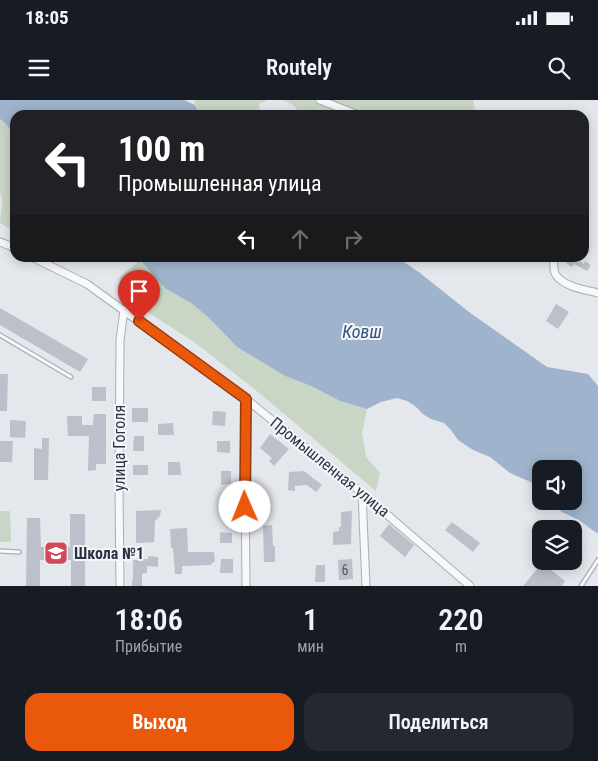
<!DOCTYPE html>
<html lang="ru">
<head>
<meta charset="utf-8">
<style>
  :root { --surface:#171b24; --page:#242831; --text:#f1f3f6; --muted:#9ea1a6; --accent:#ea580c }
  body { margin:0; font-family:"Roboto Condensed",sans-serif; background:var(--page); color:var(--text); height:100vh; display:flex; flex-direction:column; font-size:19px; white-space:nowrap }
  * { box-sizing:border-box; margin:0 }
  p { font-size:16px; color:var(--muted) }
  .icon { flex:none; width:28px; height:28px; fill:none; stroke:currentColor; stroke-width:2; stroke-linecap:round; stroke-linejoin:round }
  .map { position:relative; height:486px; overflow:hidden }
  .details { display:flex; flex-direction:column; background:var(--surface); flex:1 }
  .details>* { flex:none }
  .top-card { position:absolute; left:10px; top:10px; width:579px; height:152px; border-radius:15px; box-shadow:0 2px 12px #0003; background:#202124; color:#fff; overflow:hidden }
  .controls { position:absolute; left:532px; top:360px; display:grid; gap:10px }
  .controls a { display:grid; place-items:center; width:50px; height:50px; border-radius:10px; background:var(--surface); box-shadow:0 2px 12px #0003; font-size:25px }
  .pin { position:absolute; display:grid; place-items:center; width:42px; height:42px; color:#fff; margin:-51px -21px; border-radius:50% 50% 50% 0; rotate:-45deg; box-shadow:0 0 5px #0007 }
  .pin .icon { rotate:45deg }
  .me { position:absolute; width:55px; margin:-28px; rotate:359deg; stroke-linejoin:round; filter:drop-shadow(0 0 4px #0008) }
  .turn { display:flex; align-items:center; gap:18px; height:105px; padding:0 25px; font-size:22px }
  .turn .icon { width:65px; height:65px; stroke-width:2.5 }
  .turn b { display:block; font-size:35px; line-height:42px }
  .lanes { display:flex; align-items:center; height:48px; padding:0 25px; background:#0003; justify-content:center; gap:25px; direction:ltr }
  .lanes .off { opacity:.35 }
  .eta { display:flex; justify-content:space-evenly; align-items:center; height:85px; text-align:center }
  .eta b { font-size:30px; font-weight:600; line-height:35px }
  .action { display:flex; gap:10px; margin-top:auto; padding:10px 25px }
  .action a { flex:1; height:58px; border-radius:15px; background:var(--accent); color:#fff; font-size:20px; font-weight:600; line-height:58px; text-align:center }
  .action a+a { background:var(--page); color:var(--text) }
  .status { display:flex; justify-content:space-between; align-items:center; height:35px; padding:0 25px; background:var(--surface); direction:ltr }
  .status svg { height:14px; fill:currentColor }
  header { display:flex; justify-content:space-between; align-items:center; height:65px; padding:0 25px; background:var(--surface); font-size:22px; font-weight:600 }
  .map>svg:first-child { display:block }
</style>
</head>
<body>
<div class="status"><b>18:05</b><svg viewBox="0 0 49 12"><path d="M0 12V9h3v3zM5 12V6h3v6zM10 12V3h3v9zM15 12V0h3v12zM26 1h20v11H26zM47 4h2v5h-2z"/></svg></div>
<header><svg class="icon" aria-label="menu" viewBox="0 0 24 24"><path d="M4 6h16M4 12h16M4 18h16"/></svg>Routely<svg class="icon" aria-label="search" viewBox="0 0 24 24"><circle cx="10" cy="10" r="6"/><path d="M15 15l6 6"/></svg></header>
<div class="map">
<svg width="598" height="486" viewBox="0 0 598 486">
  <rect width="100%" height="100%" fill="#e4e7ec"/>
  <path fill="#c9d6c5" d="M194,0H268L259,4L260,15H200Z
    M283,0H473L476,15H302L293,5Z
    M0,19C9,25 14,34 15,44V132L0,123C0,113 4,102 0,92Z
    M140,160L166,189L191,203L209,218L237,247L285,276L311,286L340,301L367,309L362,333L366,357L380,373L376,391L253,288L194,242L118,193L120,177Z
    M0,411H10L11,442H0Z"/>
  <path fill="#9fb4cc" d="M0,0H184L195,5L200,15H15V44C14,34 9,25 0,19Z
    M140,158H398L420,173L469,212L547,267L588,274L598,286V433L595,432L579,420L562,412L550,401H574V369H541V389L533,383L510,373L490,357L473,350L458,340L451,330L444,323L431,319L423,314L415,306L407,301L397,298L381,302L367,309L340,301L311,286L285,276L237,247L209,218L191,203L166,189L140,160Z"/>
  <path fill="#bbc0ca" d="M563,158H578L577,159L584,164L585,161L591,165L587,171L574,164L572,167L566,163L568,160Z
    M556,204L569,212L558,229L546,221Z
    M0,208L88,259L80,272L0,225Z
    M0,274H8L7,311H0Z
    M92,287H106V301H92Z
    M132,308H148V322H132Z
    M213,311L226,312L225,326L212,325Z
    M94,314H106V364H96V370L88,371L89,336H68L67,316H82V325H93Z
    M10,320L26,321L25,338L10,337Z
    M173,323L174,335H158V324Z
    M270,334L289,349L274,366L269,361L272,358L260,348Z
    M134,336H144V351H133Z
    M42,338H49L48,380H34V348L42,349Z
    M0,341H13L12,362H0Z
    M217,341H230V353L217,352Z
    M168,362H180L181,375H168Z
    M133,365H148V375H133Z
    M221,371H231V384L221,385Z
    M304,371L322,385L316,392L307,385L295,386V391L288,390L289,372Z
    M221,397H232V407H221Z
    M161,410L160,416L155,421L154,442L136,443V411Z
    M352,411L351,444L333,445V432L339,431V427H341V412Z
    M70,414H85V486H71V460H40V486H26L27,418H40L41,447H70Z
    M452,422L480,443L473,452L445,430Z
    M389,424L414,445L405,457L380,436Z
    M272,425L273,446H275V462H264L263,426Z
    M187,428L188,452H214L215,461L210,465L182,466V474H175L173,448H171L170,429Z
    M220,432L232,433V443H220Z
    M148,456L158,457V467L147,466V473L142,474V486H132V480H133V460L148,459Z
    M221,459H233V473H220Z
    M352,459L353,479L339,480L338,460Z
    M542,463L565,481L562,486H523Z
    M316,465H325V482H315Z"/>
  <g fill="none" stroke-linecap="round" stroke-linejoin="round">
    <g stroke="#a9aeb7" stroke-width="5.5">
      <path id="lane" d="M0,235L71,277
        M0,451L19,452
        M581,486L598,460"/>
    </g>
    <g stroke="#a9aeb7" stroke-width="9">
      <path id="street" d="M320,0L358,15
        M0,142L15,148
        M34,158L87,184L246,299L362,393L470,486
        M554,158C554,162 553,169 555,173C560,186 586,190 598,193
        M246,299L245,372L246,486
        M362,393L366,486
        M120,486L119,387L120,240L124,210"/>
    </g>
    <use href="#lane" stroke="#f7f8fa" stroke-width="3"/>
    <use href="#street" stroke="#f7f8fa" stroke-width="7"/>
  </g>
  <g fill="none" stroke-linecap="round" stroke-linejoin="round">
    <g stroke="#983908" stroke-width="12">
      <path id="route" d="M139,221L246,299L245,407"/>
    </g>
    <use href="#route" stroke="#ea580c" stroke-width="9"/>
  </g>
  <defs>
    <g id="school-square" transform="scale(1.25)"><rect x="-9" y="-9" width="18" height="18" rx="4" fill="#d1495b" stroke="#f4f6f9"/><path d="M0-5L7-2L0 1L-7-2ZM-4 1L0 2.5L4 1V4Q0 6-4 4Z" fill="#fff"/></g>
  </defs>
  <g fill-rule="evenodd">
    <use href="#school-square" x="56" y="453"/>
  </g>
  <g text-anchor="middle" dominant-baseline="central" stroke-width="4" stroke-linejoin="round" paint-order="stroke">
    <g font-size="14" fill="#4f5766">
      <text x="345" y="470">6</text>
    </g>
    <g font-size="16" fill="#2b3445" stroke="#f4f6f9">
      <text transform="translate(119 348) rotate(-90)">улица Гоголя</text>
      <text transform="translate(330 367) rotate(39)">Промышленная улица</text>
    </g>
    <g font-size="16" font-weight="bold" fill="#2b3445" stroke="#f4f6f9" text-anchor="start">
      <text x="74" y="453">Школа №1</text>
    </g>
    <g font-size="18" font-style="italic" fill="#34527a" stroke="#f4f6f9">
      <text x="362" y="231">Ковш</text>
    </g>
  </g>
</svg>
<div class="controls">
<a><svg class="icon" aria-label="sound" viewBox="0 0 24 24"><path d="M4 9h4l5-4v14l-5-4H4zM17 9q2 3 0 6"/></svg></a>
<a><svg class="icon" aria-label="layers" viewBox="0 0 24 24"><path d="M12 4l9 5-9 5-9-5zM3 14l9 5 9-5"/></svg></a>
</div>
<div class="pin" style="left:139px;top:221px;background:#d93025"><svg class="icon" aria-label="arrive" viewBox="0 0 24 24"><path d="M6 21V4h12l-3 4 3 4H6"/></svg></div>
<svg class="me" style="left:245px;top:407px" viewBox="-20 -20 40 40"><circle r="19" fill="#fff"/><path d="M0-13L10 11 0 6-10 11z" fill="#ea580c"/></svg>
<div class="top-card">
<div class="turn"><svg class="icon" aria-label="left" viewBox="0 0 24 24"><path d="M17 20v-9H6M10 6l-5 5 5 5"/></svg><div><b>100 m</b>Промышленная улица</div></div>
<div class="lanes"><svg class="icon" aria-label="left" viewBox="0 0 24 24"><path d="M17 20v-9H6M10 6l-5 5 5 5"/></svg><svg class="icon off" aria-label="ahead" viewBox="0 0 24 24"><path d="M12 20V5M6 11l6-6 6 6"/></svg><svg class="icon off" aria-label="right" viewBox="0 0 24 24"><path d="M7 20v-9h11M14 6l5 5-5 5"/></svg></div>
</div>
</div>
<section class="details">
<div class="eta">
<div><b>18:06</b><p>Прибытие</p></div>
<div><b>1</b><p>мин</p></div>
<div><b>220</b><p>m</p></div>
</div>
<div class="action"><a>Выход</a><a>Поделиться</a></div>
</section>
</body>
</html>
